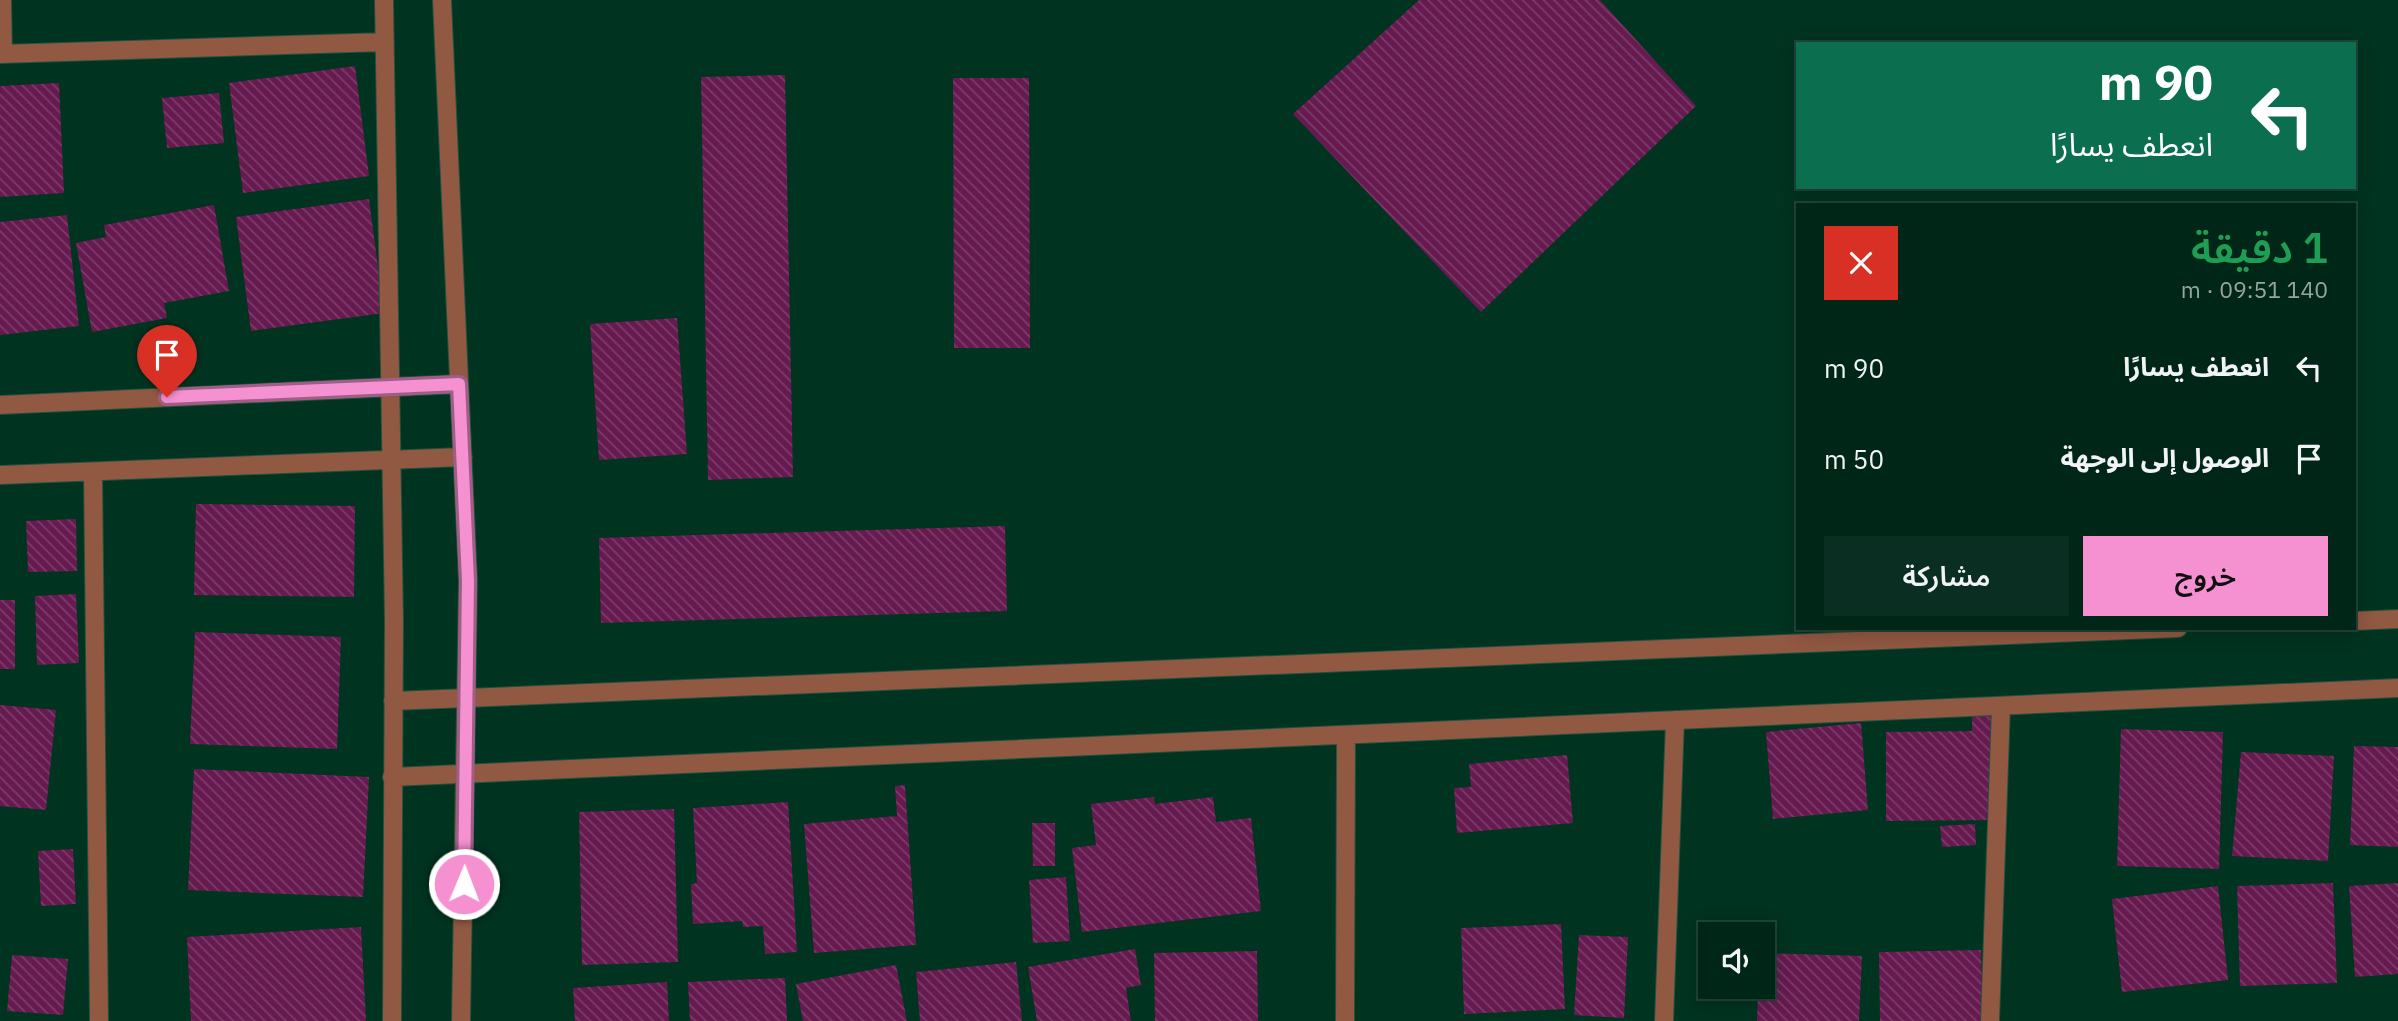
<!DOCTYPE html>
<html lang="ar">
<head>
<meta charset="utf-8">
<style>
  :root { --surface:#002618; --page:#0a2e21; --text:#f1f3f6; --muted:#95a5a2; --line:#224337; --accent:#f590d1 }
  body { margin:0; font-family:"IBM Plex Sans","Noto Sans Arabic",sans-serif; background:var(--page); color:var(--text); direction:rtl; height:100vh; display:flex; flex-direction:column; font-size:26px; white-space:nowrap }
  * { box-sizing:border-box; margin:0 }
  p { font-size:23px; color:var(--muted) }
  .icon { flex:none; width:38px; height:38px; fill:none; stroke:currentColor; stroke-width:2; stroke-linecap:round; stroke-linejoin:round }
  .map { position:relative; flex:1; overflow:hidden; direction:ltr }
  .side { position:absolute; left:1796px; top:203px; width:560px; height:427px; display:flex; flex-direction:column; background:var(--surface); border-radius:0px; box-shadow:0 4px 18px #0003,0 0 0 2px var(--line); direction:rtl }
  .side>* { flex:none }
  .hud { position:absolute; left:1796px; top:42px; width:560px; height:147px; border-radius:0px; box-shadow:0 4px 18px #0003,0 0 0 2px var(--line); direction:rtl; background:#0b6e4f; color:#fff; overflow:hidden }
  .fabs { position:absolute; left:1698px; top:922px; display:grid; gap:14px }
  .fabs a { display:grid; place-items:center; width:77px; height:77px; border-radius:0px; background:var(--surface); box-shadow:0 4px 18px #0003,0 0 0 2px var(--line); font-size:35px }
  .pin { position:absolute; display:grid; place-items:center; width:60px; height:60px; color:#fff; margin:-72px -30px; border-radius:50% 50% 50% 0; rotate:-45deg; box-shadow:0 0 7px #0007 }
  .pin .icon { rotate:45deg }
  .me { position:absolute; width:77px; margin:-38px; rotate:1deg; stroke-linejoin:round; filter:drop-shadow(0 0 5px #0008) }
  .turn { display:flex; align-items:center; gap:24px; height:147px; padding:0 28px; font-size:32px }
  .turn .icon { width:91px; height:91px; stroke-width:2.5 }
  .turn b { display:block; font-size:49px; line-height:60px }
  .round { display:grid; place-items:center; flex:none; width:74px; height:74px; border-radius:0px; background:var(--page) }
  .overview { display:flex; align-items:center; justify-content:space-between; height:119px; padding:0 28px }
  h1 { font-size:42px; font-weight:600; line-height:52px; color:#1e9e55 }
  .action { display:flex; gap:14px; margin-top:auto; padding:14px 28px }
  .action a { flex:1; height:80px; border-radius:0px; background:var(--accent); color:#111; font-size:28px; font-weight:600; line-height:80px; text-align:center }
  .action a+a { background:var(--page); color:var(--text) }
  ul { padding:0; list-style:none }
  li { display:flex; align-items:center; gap:21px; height:91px; padding:0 28px }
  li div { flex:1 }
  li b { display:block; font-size:26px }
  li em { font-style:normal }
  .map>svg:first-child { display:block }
</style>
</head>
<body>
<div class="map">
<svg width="2398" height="1021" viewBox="0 0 2398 1021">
  <defs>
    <pattern id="building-back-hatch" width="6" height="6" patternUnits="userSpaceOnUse" patternTransform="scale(1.75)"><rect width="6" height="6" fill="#661a4f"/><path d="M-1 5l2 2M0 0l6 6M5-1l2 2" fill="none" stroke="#7b3c68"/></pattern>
  </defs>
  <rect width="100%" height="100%" fill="#003320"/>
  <path fill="url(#building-back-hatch)" d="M1419,0H1600L1696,106L1481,312L1293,114Z
    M355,66L369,176L243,193L229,83Z
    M785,75L793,477L708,480L701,77Z
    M953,78H1029L1030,348H954Z
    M59,83L64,193L0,197V86Z
    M219,93L224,143L167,148L162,98Z
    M369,199L384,313L251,331L236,217Z
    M214,205L229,291L164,303L167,318L92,332L76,243L106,237L104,225Z
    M67,215L79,326L0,335V222Z
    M677,318L687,454L599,460L590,324Z
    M196,504L355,506L354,597L194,595Z
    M76,519L77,571L28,572L26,521Z
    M1005,526L1007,611L601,623L599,538Z
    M76,594L79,663L37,665L35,596Z
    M0,600H15V669H0Z
    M195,632L341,637L337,749L190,744Z
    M0,705L56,710L46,810L0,806Z
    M1972,712H1994L1995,820L1886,821V732L1972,731Z
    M1861,723L1868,810L1773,819L1766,732Z
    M2121,729L2223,732L2219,869L2117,866Z
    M2354,746L2398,747V847L2350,845Z
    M2241,752L2334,756L2328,861L2232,856Z
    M1567,755L1573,823L1457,833L1454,788L1471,787L1469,764Z
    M194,769L369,777L363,897L188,890Z
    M905,785L916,945L814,953L804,824L897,816L895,786Z
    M1154,797L1155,804L1213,797L1216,822L1251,818L1261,911L1082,932L1072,848L1096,845L1091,804Z
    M788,802L797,952L765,954L763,926L743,927L742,921L693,924L691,884L697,883L693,808Z
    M674,809L678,962L582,965L579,812Z
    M1032,823H1055V866H1033Z
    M1975,824L1976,845L1942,847L1940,826Z
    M73,849L76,904L41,906L38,851Z
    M1066,877L1070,941L1033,943L1029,880Z
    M2333,883L2337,983L2240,986L2237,886Z
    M2398,883V974L2355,977L2349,886Z
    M2218,886L2228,980L2122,992L2112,899Z
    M1561,924L1565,1009L1464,1014L1461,928Z
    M361,927L366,1021H191L187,937Z
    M1579,935L1628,937L1624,1018L1574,1015Z
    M1135,949L1141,985L1126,988L1131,1021H1037L1028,967Z
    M1981,950L1983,1021H1880L1879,952Z
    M1257,951L1258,1021H1155L1154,953Z
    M1762,953L1862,956L1859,1021H1757L1758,987H1762Z
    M12,955L68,959L63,1015L7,1011Z
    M1016,962L1022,1021H920L916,972Z
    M896,965L907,1021H803L796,984Z
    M785,978L787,1021H690L688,982Z
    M667,982L669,1021H575L573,988Z"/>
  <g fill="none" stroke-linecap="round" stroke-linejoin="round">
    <g stroke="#21513f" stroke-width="20">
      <path id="street" d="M2,0L3,54
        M384,0L394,621L392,1021
        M442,0L468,581L461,1021
        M0,54L385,42
        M0,405L459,384
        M93,472L99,1021
        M0,475L463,457
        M2354,621L2398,619
        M393,701L2178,628
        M392,777L2398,688
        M1345,1021L1346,735
        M1664,1021L1675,720
        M1990,1021L2001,706"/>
    </g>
    <use href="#street" stroke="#915842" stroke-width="18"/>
  </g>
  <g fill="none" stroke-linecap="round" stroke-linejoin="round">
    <g stroke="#9f5e88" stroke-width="18">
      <path id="route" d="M167,397L459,384L468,581L464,884"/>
    </g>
    <use href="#route" stroke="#f590d1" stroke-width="12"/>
  </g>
</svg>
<div class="fabs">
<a><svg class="icon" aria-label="sound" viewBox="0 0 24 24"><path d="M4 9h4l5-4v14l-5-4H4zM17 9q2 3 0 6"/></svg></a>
</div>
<div class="pin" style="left:167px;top:397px;background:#d93025"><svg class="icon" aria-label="arrive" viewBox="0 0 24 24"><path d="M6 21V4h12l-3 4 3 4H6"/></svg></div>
<svg class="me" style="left:464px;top:884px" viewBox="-20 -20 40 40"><circle r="17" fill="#f590d1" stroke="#fff" stroke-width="3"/><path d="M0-11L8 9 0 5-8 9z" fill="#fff"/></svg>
<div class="hud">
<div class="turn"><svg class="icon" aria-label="left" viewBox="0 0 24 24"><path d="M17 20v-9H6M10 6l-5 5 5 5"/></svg><div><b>90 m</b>انعطف يسارًا</div></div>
</div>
<section class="side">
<div class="overview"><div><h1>1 دقيقة</h1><p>140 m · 09:51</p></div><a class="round" style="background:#d93025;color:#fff"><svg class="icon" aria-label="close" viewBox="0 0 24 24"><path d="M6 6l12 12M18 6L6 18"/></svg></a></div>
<ul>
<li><svg class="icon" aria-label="left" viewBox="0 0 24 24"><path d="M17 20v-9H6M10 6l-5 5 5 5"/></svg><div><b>انعطف يسارًا</b></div><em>90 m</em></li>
<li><svg class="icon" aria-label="arrive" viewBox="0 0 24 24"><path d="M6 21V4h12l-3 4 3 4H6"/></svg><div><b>الوصول إلى الوجهة</b></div><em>50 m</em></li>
</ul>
<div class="action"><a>خروج</a><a>مشاركة</a></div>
</section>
</div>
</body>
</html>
